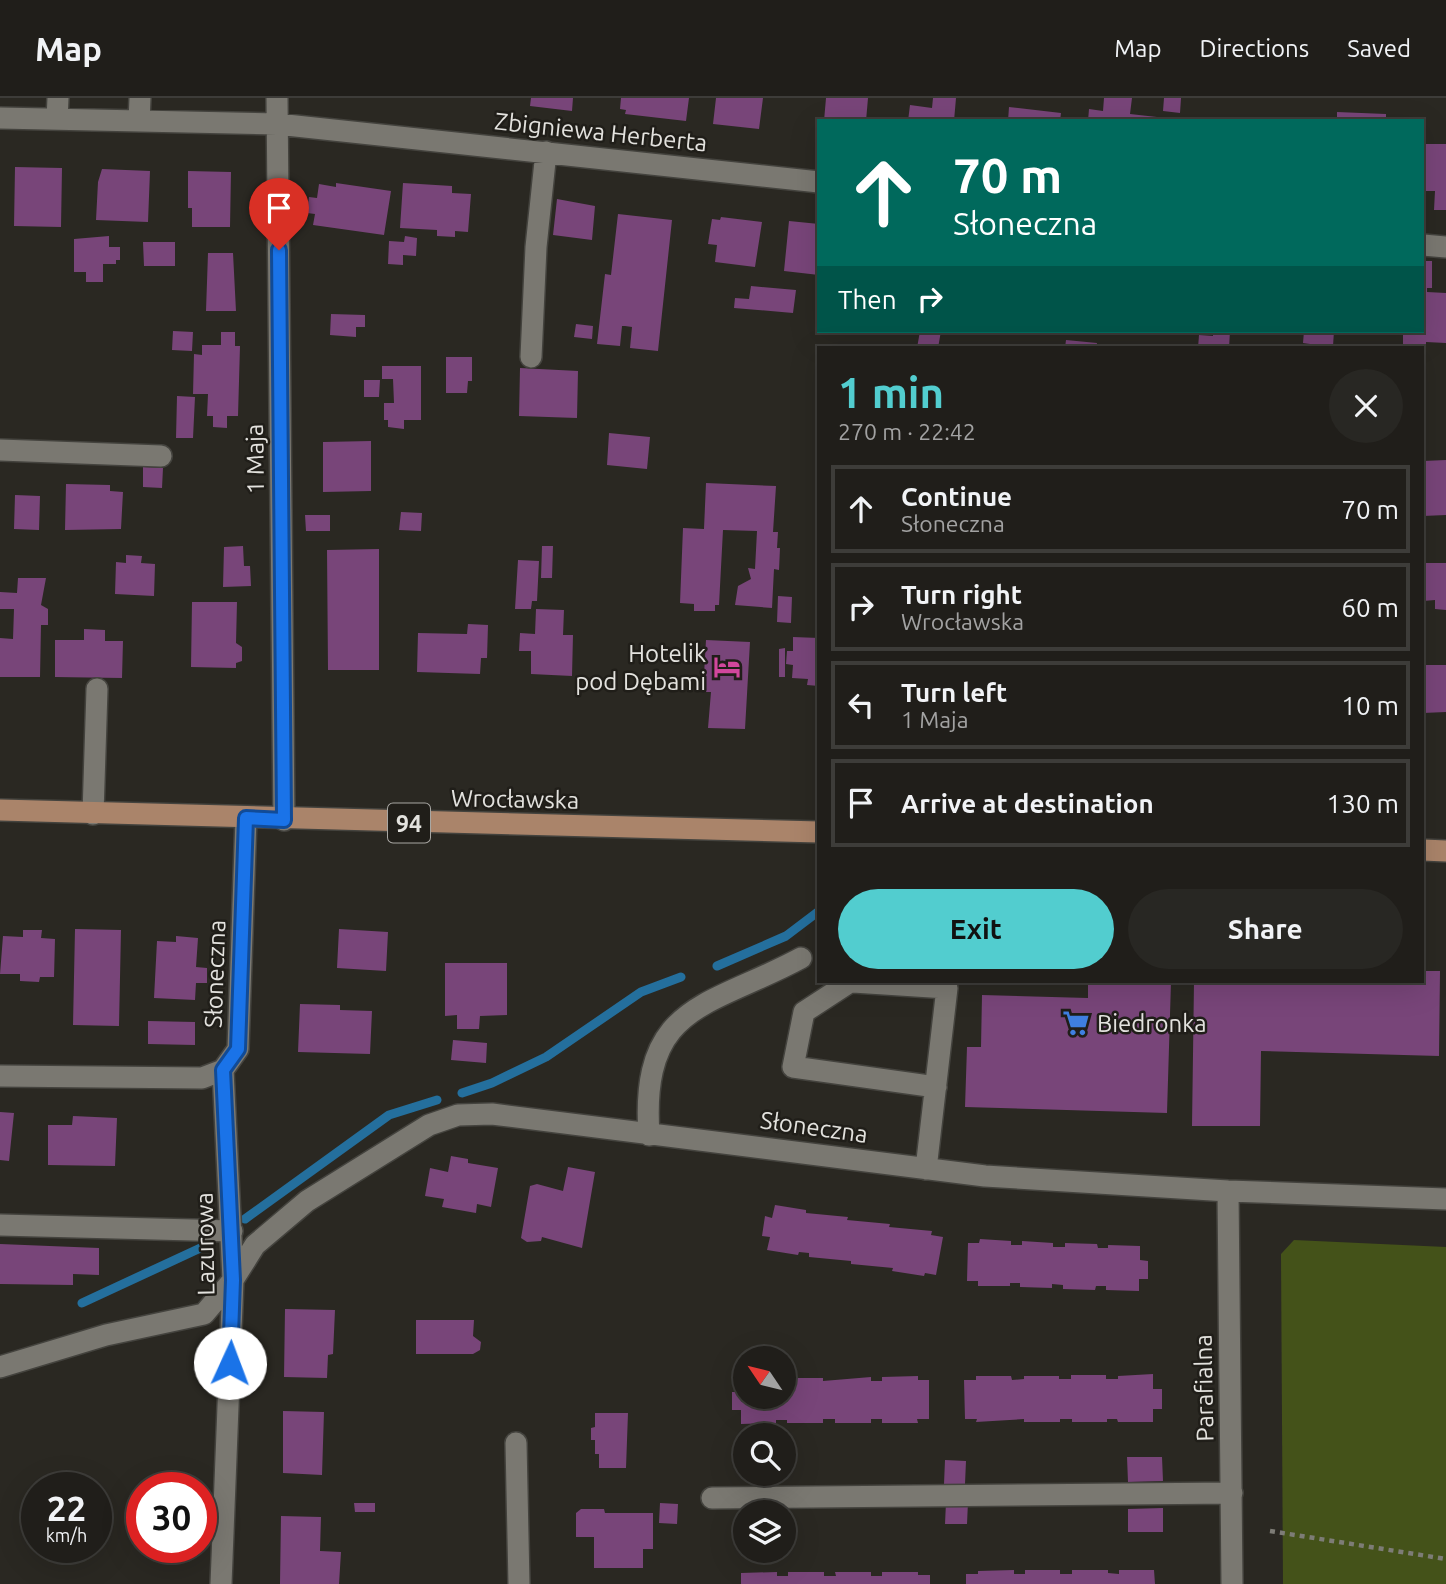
<!DOCTYPE html>
<html lang="en">
<head>
<meta charset="utf-8">
<style>
  :root { --surface:#201e1a; --page:#282723; --text:#f1f3f6; --muted:#a2a2a2; --line:#3d3c39; --accent:#52cdcf }
  body { margin:0; font-family:Ubuntu,sans-serif; background:var(--page); color:var(--text); height:100vh; display:flex; flex-direction:column; font-size:26px; white-space:nowrap }
  * { box-sizing:border-box; margin:0 }
  p { font-size:23px; color:var(--muted) }
  .icon { flex:none; width:38px; height:38px; fill:none; stroke:currentColor; stroke-width:2; stroke-linecap:round; stroke-linejoin:round }
  .map { position:relative; flex:1; overflow:hidden }
  .details { position:absolute; left:817px; top:248px; width:607px; height:637px; display:flex; flex-direction:column; background:var(--surface); border-radius:0px; box-shadow:0 7px 28px #0002,0 0 0 2px var(--line) }
  .details>* { flex:none }
  .top-card { position:absolute; left:817px; top:21px; width:607px; height:214px; border-radius:0px; box-shadow:0 7px 28px #0002,0 0 0 2px var(--line); background:#00695c; color:#fff; overflow:hidden }
  .needle { width:46px; rotate:305deg }
  .tools { position:absolute; left:733px; top:1248px; display:grid; gap:14px }
  .tools a { display:grid; place-items:center; width:63px; height:63px; border-radius:50%; background:var(--surface); box-shadow:0 7px 28px #0002,0 0 0 2px var(--line); font-size:35px }
  .speed { position:absolute; left:21px; top:1374px; display:flex; gap:14px; font-size:35px; font-weight:700; text-align:center }
  .speed>* { display:grid; place-content:center; width:91px; height:91px; border-radius:50%; background:var(--surface); box-shadow:0 7px 28px #0002,0 0 0 2px var(--line); line-height:1 }
  .speed small { font-size:18px; font-weight:400 }
  .speed .limit { border:10px solid #d22; background:#fff; color:#111 }
  .pin { position:absolute; display:grid; place-items:center; width:60px; height:60px; color:#fff; margin:-72px -30px; border-radius:50% 50% 50% 0; rotate:-45deg; box-shadow:0 0 7px #0007 }
  .pin .icon { rotate:45deg }
  .me { position:absolute; width:77px; margin:-38px; rotate:2deg; stroke-linejoin:round; filter:drop-shadow(0 0 5px #0008) }
  .turn { display:flex; align-items:center; gap:24px; height:147px; padding:0 21px; font-size:32px }
  .turn .icon { width:91px; height:91px; stroke-width:2.5 }
  .turn b { display:block; font-size:49px; line-height:60px }
  .then { display:flex; align-items:center; height:66px; padding:0 21px; background:#0003; gap:14px; font-size:26px }
  .round { display:grid; place-items:center; flex:none; width:74px; height:74px; border-radius:37px; background:var(--page) }
  .overview { display:flex; align-items:center; justify-content:space-between; height:119px; padding:0 21px }
  h1 { font-size:42px; font-weight:600; line-height:52px; color:var(--accent) }
  .cta { display:flex; gap:14px; margin-top:auto; padding:14px 21px }
  .cta a { flex:1; height:80px; border-radius:42px; background:var(--accent); color:#111; font-size:28px; font-weight:600; line-height:80px; text-align:center }
  .cta a+a { background:var(--page); color:var(--text) }
  ul { padding:0; list-style:none }
  li { display:flex; align-items:center; gap:21px; height:88px; margin:0 14px 10px; padding:0 7px; border:4px solid var(--line); border-radius:0px }
  li div { flex:1 }
  li b { display:block; font-size:26px }
  li em { font-style:normal }
  header { display:flex; align-items:center; gap:42px; box-sizing:border-box; height:98px; padding:0 35px; background:var(--surface); border-bottom:2px solid var(--line) }
  header strong { font-size:33px }
  nav { display:flex; gap:38px; margin-inline-start:auto; font-size:24px }
  .map>svg:first-child { display:block }
</style>
</head>
<body>
<header>
<strong>Map</strong>
<nav><a>Map</a><a>Directions</a><a>Saved</a></nav>
</header>
<div class="map">
<svg width="1446" height="1486" viewBox="0 0 1446 1486">
  <rect width="100%" height="100%" fill="#2a2822"/>
  <path fill="#445219" d="M1294,1142L1446,1149V1486H1283L1281,1156Z"/>
  <g fill="none" stroke-linecap="round" stroke-linejoin="round">
    <path stroke="#246f9d" stroke-width="9" d="M717,868L786,838L819,813
      M462,995L492,985L546,959L641,894L681,879
      M245,1121L389,1017L437,1002
      M82,1205L209,1146"/>
  </g>
  <path fill="#784579" d="M531,0H573L572,13L530,8Z
    M621,0H689L686,23L625,16L626,12L620,11Z
    M716,0H763L759,31L713,26Z
    M826,0H868L866,23H824Z
    M933,0H956L954,23H908L910,7L932,10Z
    M1104,0H1132L1130,16L1157,19V23H1088L1089,11L1103,13Z
    M1164,0H1181L1180,15L1163,13Z
    M1009,9L1061,15L1060,23H1008Z
    M1337,14L1386,16V23H1337Z
    M1425,46H1446V112H1434L1435,93H1424Z
    M15,69L62,70L61,129L14,128Z
    M102,71L150,73L148,124L96,122L98,84Z
    M188,73L231,74L230,129H192V110H188Z
    M336,85L391,93L384,137L313,127L315,116L307,115L309,99L317,100L319,86L336,89Z
    M403,85L452,88V95L471,96L468,134L455,133V139L437,138V132L400,130Z
    M557,101L595,108L592,142L553,137Z
    M618,116L672,122L658,253L630,250L632,229L625,228H622L620,248L597,246L605,176L611,177Z
    M721,119L762,124L755,169L715,164L717,147L708,146L710,133L712,121L720,122Z
    M789,123L819,126V177L784,173Z
    M109,138V149H120V162H116V166H103V184H86V174H74V141Z
    M405,138L417,140L416,158L403,157V167L388,166L389,143L404,144Z
    M143,144H175V168H144Z
    M208,155H233L236,213H206Z
    M1423,163H1432V190H1427V194L1446,195V245L1426,244V257H1423V250H1403V233H1423Z
    M751,188L796,192L793,215L734,210L735,200L749,201Z
    M331,216L365,217V229H356V239L330,237Z
    M576,226L593,228L592,241L574,239Z
    M173,233L193,234L192,253L172,252Z
    M920,233H941L938,250H917Z
    M1213,233H1230L1229,250H1198L1199,237L1213,238Z
    M1304,233H1334L1333,248L1309,250L1310,246L1303,245Z
    M221,234H235V248H240L238,318H227V330L213,329V318H207L208,296H193L194,256L202,257V247H221Z
    M1066,242L1097,245L1096,250H1065Z
    M446,259H472V283H468L467,295H446Z
    M382,268H421V322H404V331L388,329V322H384V305H394L393,281H382Z
    M520,270L578,273L577,320L519,318Z
    M364,282H380L379,299H364Z
    M177,298L195,299L193,340H176Z
    M609,335L650,339L647,371L607,367Z
    M371,343V393L323,394V344Z
    M1446,362V417L1423,418V363Z
    M143,369L163,370L162,390L143,389Z
    M706,385L776,388L773,434H778L777,450H780L779,472L774,471L772,510L735,507L738,488L751,481L748,470L755,471L757,433L723,432L719,507H715V513H694V506L680,505L683,430L704,431Z
    M66,386L110,387V393L123,394L121,431L65,432Z
    M15,397L40,398L39,432L14,431Z
    M401,414L422,415L421,433L399,432Z
    M305,417H330V433H306Z
    M243,448L244,468H250L251,488L223,489L224,449Z
    M542,448H553L552,480H541Z
    M379,451V572H328L327,452Z
    M126,457L142,458L141,465L155,466L154,498L115,496L116,464L126,465Z
    M518,462L539,463L537,503H532L531,511H515Z
    M1423,465H1446V512L1435,511V502L1423,503Z
    M18,480H46L41,507L48,511V527H41L40,579H0V540L13,541L14,511H0V494L17,495Z
    M778,498L792,499L791,525L777,524Z
    M192,504H237L236,545L242,549V563L236,565V570L191,569Z
    M536,511L564,512L563,537H573L572,578L531,576V553H519L520,535L535,536Z
    M468,526L488,527L487,560H481L480,576L417,574L418,535L467,536Z
    M84,531L105,532V543H123L122,580L55,579V542H84Z
    M793,539L819,540V588L807,587L808,581L792,580L793,567L786,566L787,553H793Z
    M706,542L750,544L745,631L708,630L711,594H703Z
    M785,550V579H779V551Z
    M1423,567H1446V614L1423,615Z
    M75,831L121,832L119,928L73,927Z
    M339,831L388,834L386,873L337,870Z
    M23,832H42L41,840L55,841L54,879H40L39,884L20,883V876H0L3,838L23,839Z
    M176,838L198,840L196,869L207,870V885H196L195,902L154,900L157,843L176,844Z
    M445,865H507V917L480,918L479,931H457V917L445,918Z
    M1423,873H1440L1439,958L1261,953L1260,1028H1192L1194,884H1423Z
    M1088,884H1171L1167,1015L965,1009L967,949H981L982,897L1088,900Z
    M300,906L340,907V912L372,913L370,956L298,954Z
    M148,923L195,924V947L148,946Z
    M453,942L487,945L486,965L451,962Z
    M0,1014L14,1015L9,1063L0,1062Z
    M73,1018L117,1020L115,1068L48,1067V1027H72Z
    M451,1058L468,1061V1065L498,1070L491,1109L477,1106L476,1115L442,1109L444,1101L425,1098L430,1070L448,1074Z
    M568,1069L595,1074L582,1150L542,1139L541,1143L527,1144L521,1140L530,1088L537,1086L563,1093Z
    M775,1107L806,1112V1115L848,1119L847,1122L890,1126L889,1129L932,1133L931,1137L943,1139L936,1177L925,1175L924,1178L892,1173L893,1170L851,1166V1163L809,1159V1155L799,1154L798,1157L767,1152L770,1139L762,1138L765,1118L772,1120Z
    M980,1141L1011,1143V1147H1022V1143L1053,1145V1149H1065V1145L1097,1146L1098,1150H1108V1147L1140,1148V1162L1148,1163V1181H1139V1193L1106,1192V1188H1096L1095,1192L1063,1191V1187L1052,1186V1190L1020,1189V1185H1010V1188H978V1183H967L968,1145H979Z
    M0,1146L99,1150V1177L73,1176V1187L0,1186Z
    M285,1211L335,1212L333,1256L328,1257L327,1280L284,1279Z
    M416,1222H474L473,1238L481,1244L480,1252L473,1256H416Z
    M1153,1276V1291H1162V1311H1153V1324H1118L1117,1321H1107V1324H1072V1321H1060V1324H1024V1321L976,1324L977,1321H965L964,1282H976V1278H1011L1012,1282L1024,1281V1278H1059V1281H1071V1277H1106V1281H1118V1278Z
    M918,1278V1282H929V1321H917L918,1325H882V1321H871V1325H835V1321H823V1325H787V1322H776V1325L741,1326V1312H732V1294H741V1280H746V1298H784V1283L788,1280H823V1283L871,1279V1283H882V1279Z
    M283,1313L324,1314L322,1377L283,1375Z
    M595,1315H628L626,1370H599V1356H595V1342H591V1330L595,1329Z
    M1127,1359H1162L1163,1383L1128,1384Z
    M945,1362L966,1363L965,1386H944Z
    M946,1404H968L967,1426H945Z
    M354,1405H375V1414H355Z
    M660,1405L678,1406L677,1426L659,1425Z
    M1163,1410V1434H1128V1411Z
    M581,1411H604L605,1415H653V1451H643V1470H594V1439H576V1415Z
    M281,1418L321,1419L320,1453L341,1454L339,1486H280Z
    M1014,1472V1476H1025V1472H1060V1476H1072V1472H1108V1475L1119,1476V1472H1154L1155,1486H966V1476H978V1473Z
    M777,1474V1478H788V1474H824V1478H836L835,1474H871V1478H882V1474H918V1477H930V1486H741V1475Z"/>
  <g fill="none" stroke-linecap="round" stroke-linejoin="round">
    <g stroke="#44433e" stroke-width="24">
      <path id="minor" d="M277,0L284,722
        M0,20L277,26L819,84
        M57,21L58,0
        M139,23L140,0
        M1423,147L1446,149
        M531,259L536,149L546,54
        M0,352L161,358
        M93,716L97,591
        M850,884L804,914L793,969L936,989
        M853,884L947,890L926,1071
        M0,978L202,980L223,972L238,951L246,720
        M649,1037C640,905 708,910 801,860
        M1228,1093L1232,1486
        M0,1127L232,1133
        M0,1269L106,1237L204,1216L233,1182L255,1147L307,1103L429,1027L458,1017L492,1016L985,1078L1228,1093L1446,1101
        M516,1345L519,1486
        M712,1400L1232,1395
        M221,1486L233,1182L223,972"/>
    </g>
    <g stroke="#44433e" stroke-width="24">
      <path id="major" d="M0,712L819,734
        M1423,752L1446,753"/>
    </g>
    <path stroke="#7d7c76" stroke-width="4.5" stroke-dasharray="5 5" stroke-linecap="butt" d="M1270,1433L1446,1461"/>
    <use href="#minor" stroke="#7a7871" stroke-width="21"/>
    <use href="#major" stroke="#aa846a" stroke-width="21"/>
  </g>
  <g fill="none" stroke-linecap="round" stroke-linejoin="round">
    <g stroke="#114b97" stroke-width="18">
      <path id="route" d="M230,1265L233,1182L223,972L238,951L246,720L284,722L279,152"/>
    </g>
    <use href="#route" stroke="#1a73e8" stroke-width="12"/>
  </g>
  <defs>
    <g id="hotel-bare" transform="scale(2.1)"><path d="M-6-4.5h1.5V1H6V5H4.5V3h-9V5H-6ZM-4 0a1.8 1.8 0 1 1 3.6 0ZM.5 0V-2.5h3Q6-2.5 6 0Z" fill="#d1479c" stroke="#201e19" stroke-width="2.5" paint-order="stroke"/></g>
    <g id="supermarket-bare" transform="scale(2.1)"><path d="M-6-5.5h2.5l.6 2H6L4.5 2H-2.5L-4.4-4H-6ZM-1.5 3.2a1.3 1.3 0 1 0 .1 0ZM3 3.2a1.3 1.3 0 1 0 .1 0Z" fill="#3f7fe0" stroke="#201e19" stroke-width="2.5" paint-order="stroke"/></g>
  </defs>
  <g fill-rule="evenodd">
    <use href="#hotel-bare" x="727" y="569"/>
    <use href="#supermarket-bare" x="1076" y="925"/>
  </g>
  <g text-anchor="middle" dominant-baseline="central" stroke-width="5" stroke-linejoin="round" paint-order="stroke">
    <rect fill="#201e19" stroke="#a8a7a3" stroke-width="2" x="388" y="705.5" width="42" height="39" rx="5"/>
    <g font-size="23" font-weight="bold" fill="#e3e2de">
      <text x="409" y="725">94</text>
    </g>
    <g font-size="24" fill="#e3e2de" stroke="#201e19">
      <text transform="translate(601 34) rotate(6)">Zbigniewa Herberta</text>
      <text transform="translate(255 361) rotate(-91)">1 Maja</text>
      <text transform="translate(515 701) rotate(1)">Wrocławska</text>
      <text transform="translate(215 876) rotate(-88)">Słoneczna</text>
      <text transform="translate(814 1029) rotate(8)">Słoneczna</text>
      <text transform="translate(205 1146) rotate(-91)">Lazurowa</text>
      <text transform="translate(1204 1290) rotate(-91)">Parafialna</text>
    </g>
    <g font-size="24" fill="#e3e2de" stroke="#201e19" text-anchor="end">
      <text x="706" y="555">Hotelik<tspan x="706" dy="28">pod Dębami</tspan></text>
      <text x="1097" y="925" text-anchor="start">Biedronka</text>
    </g>
  </g>
</svg>
<div class="tools">
<a><svg class="needle" viewBox="-14 -14 28 28"><path d="M0-13l5 13h-10z" fill="#e53935"/><path d="M0 13l5-13h-10z" fill="#a2a2a2"/></svg></a>
<a><svg class="icon" aria-label="search" viewBox="0 0 24 24"><circle cx="10" cy="10" r="6"/><path d="M15 15l6 6"/></svg></a>
<a><svg class="icon" aria-label="layers" viewBox="0 0 24 24"><path d="M12 4l9 5-9 5-9-5zM3 14l9 5 9-5"/></svg></a>
</div>
<div class="speed"><div>22<small>km/h</small></div><div class="limit">30</div></div>
<div class="pin" style="left:279px;top:152px;background:#d93025"><svg class="icon" aria-label="arrive" viewBox="0 0 24 24"><path d="M6 21V4h12l-3 4 3 4H6"/></svg></div>
<svg class="me" style="left:230px;top:1265px" viewBox="-20 -20 40 40"><circle r="19" fill="#fff"/><path d="M0-13L10 11 0 6-10 11z" fill="#1a73e8"/></svg>
<div class="top-card">
<div class="turn"><svg class="icon" aria-label="ahead" viewBox="0 0 24 24"><path d="M12 20V5M6 11l6-6 6 6"/></svg><div><b>70 m</b>Słoneczna</div></div>
<div class="then">Then<svg class="icon" aria-label="right" viewBox="0 0 24 24"><path d="M7 20v-9h11M14 6l5 5-5 5"/></svg></div>
</div>
<section class="details">
<div class="overview"><div><h1>1 min</h1><p>270 m · 22:42</p></div><a class="round"><svg class="icon" aria-label="close" viewBox="0 0 24 24"><path d="M6 6l12 12M18 6L6 18"/></svg></a></div>
<ul>
<li><svg class="icon" aria-label="ahead" viewBox="0 0 24 24"><path d="M12 20V5M6 11l6-6 6 6"/></svg><div><b>Continue</b><p>Słoneczna</p></div><em>70 m</em></li>
<li><svg class="icon" aria-label="right" viewBox="0 0 24 24"><path d="M7 20v-9h11M14 6l5 5-5 5"/></svg><div><b>Turn right</b><p>Wrocławska</p></div><em>60 m</em></li>
<li><svg class="icon" aria-label="left" viewBox="0 0 24 24"><path d="M17 20v-9H6M10 6l-5 5 5 5"/></svg><div><b>Turn left</b><p>1 Maja</p></div><em>10 m</em></li>
<li><svg class="icon" aria-label="arrive" viewBox="0 0 24 24"><path d="M6 21V4h12l-3 4 3 4H6"/></svg><div><b>Arrive at destination</b></div><em>130 m</em></li>
</ul>
<div class="cta"><a>Exit</a><a>Share</a></div>
</section>
</div>
</body>
</html>
